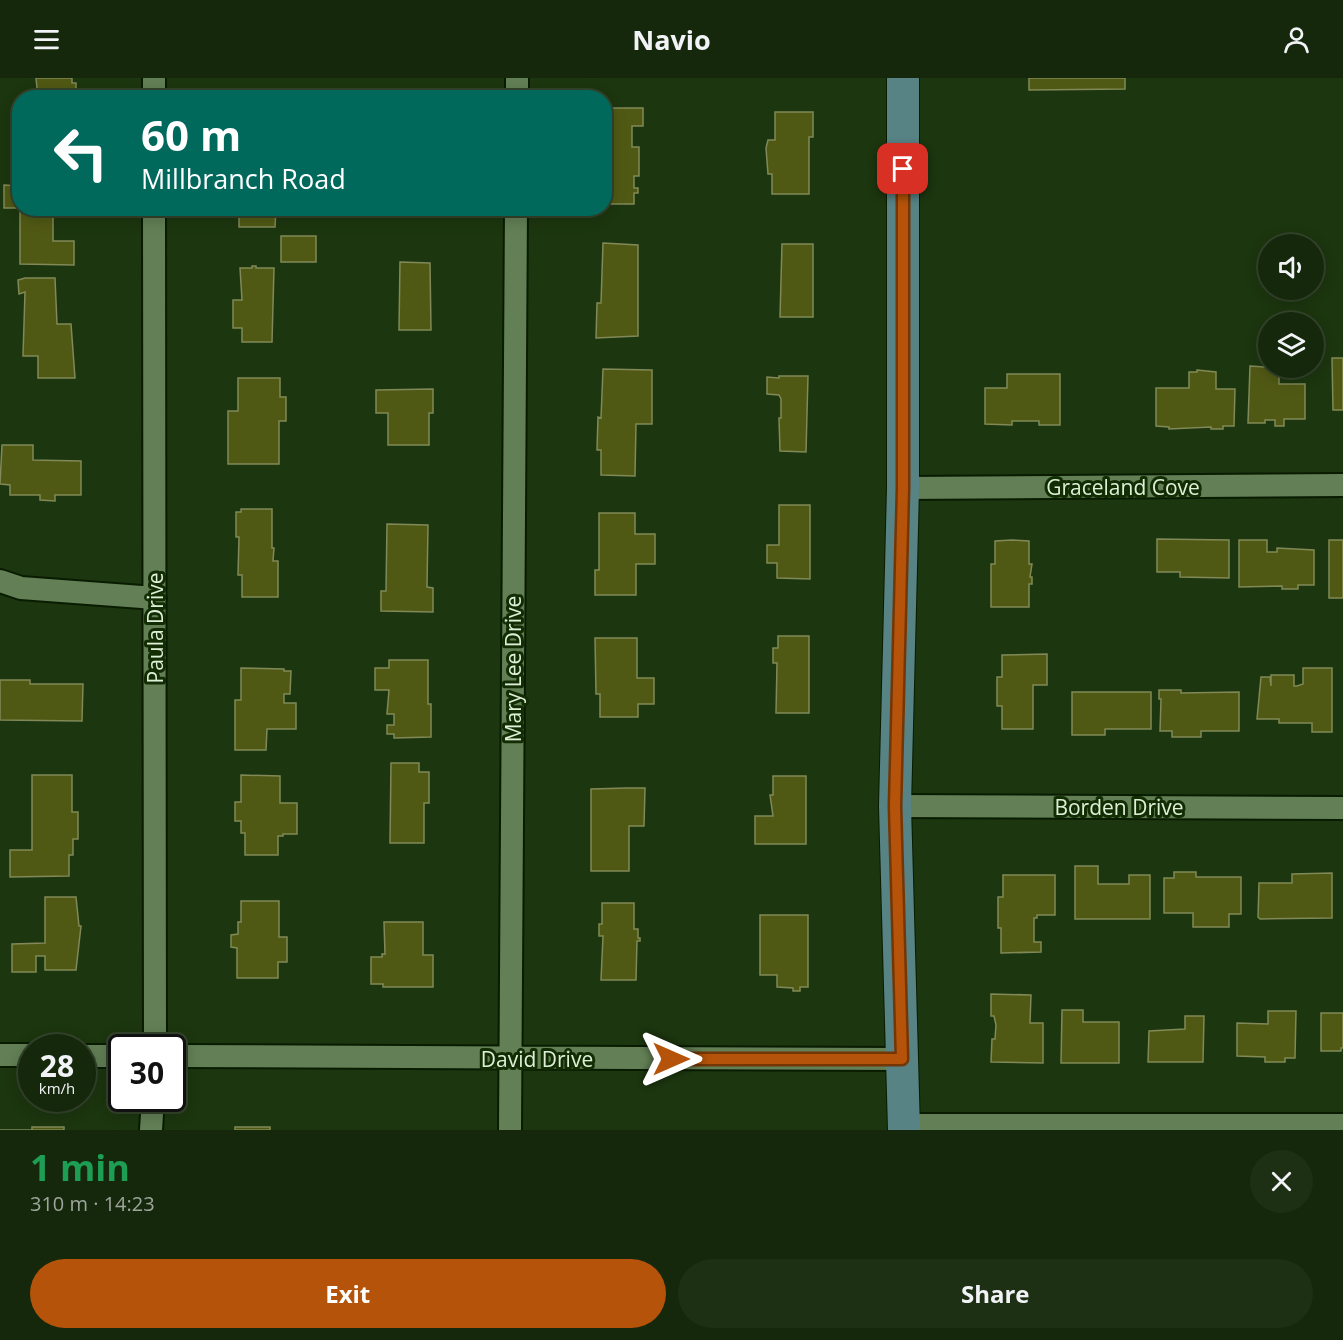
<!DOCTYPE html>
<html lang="en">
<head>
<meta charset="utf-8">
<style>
  :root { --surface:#15280b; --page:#1e3014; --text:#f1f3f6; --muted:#9da69d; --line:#34442c; --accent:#b45309 }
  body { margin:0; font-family:"Open Sans",sans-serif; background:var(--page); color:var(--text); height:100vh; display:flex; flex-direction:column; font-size:22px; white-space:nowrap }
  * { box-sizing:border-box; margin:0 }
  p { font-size:20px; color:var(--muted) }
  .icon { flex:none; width:33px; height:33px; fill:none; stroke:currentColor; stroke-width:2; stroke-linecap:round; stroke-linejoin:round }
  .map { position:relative; height:1052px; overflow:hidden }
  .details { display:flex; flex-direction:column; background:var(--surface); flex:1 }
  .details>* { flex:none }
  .top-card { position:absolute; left:12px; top:12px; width:600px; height:126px; border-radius:24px; box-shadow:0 3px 15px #0003,0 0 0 2px var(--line); background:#00695c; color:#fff; overflow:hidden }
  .controls { position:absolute; left:1258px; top:156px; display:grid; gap:12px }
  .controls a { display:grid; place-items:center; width:66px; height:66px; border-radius:50%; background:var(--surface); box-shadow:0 3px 15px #0003,0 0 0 2px var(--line); font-size:30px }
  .speed { position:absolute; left:18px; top:956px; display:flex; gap:12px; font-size:30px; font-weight:700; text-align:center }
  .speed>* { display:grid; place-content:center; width:78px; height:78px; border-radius:50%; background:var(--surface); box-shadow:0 3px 15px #0003,0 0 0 2px var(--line); line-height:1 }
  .speed small { font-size:15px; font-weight:400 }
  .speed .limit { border:3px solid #111; border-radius:9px; background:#fff; color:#111 }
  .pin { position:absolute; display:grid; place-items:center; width:51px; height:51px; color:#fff; margin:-26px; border-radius:12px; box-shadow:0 3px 9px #0006 }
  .me { position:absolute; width:66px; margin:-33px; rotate:90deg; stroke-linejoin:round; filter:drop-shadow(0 0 4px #0008) }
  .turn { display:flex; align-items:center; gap:21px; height:126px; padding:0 30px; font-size:27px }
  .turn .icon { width:78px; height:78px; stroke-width:2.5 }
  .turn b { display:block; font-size:42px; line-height:51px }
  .round { display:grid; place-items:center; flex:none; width:63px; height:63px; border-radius:32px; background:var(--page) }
  .head { display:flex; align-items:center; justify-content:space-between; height:102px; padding:0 30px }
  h1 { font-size:36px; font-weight:700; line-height:45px; color:#1e9e55 }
  .cta { display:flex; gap:12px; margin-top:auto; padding:12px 30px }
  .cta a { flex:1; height:69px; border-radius:36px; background:var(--accent); color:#fff; font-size:24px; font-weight:700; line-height:69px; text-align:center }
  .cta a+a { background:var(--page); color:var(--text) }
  header { display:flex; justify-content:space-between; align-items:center; height:78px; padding:0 30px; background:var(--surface); font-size:27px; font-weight:700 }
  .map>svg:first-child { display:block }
</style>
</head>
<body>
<header><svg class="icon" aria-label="menu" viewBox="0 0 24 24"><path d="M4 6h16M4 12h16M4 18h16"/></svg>Navio<svg class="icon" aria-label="person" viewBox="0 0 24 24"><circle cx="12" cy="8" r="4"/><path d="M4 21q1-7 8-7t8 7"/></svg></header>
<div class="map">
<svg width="1343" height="1052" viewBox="0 0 1343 1052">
  <rect width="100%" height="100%" fill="#1c360f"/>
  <path fill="#505914" stroke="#808957" stroke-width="1.5" d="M36,0H72V5H76V20H38Z
    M1029,0H1125V11L1029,12Z
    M604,30H643V48H632V69H639V98H634V110H638V115H634V126H604Z
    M775,34H813V59H809V116H772V96H768L766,70L768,62H775Z
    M4,107L20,108V130H4Z
    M20,130H53V163H74V187L20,186Z
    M239,130H276L275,149H239Z
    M281,158H316V184H281Z
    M603,165L638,167V258L596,260L597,225H601Z
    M782,166H813V239H780Z
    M400,184L430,185L431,252H399Z
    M252,188H256V190H274L272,264H242V250H233V222H242L240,190H252Z
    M25,200H55L57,246H71L75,300H38V278H23L25,214L19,216L18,202Z
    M1332,280H1343V332H1333Z
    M1250,288L1279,290V306H1305V341H1284V348H1275V342H1265V345H1248Z
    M603,291L652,292V346H636L635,398L601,397V372H597L598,339L601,340Z
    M1197,292L1216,294V311H1235L1234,348H1223V351H1211V349L1169,351V349L1156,348V310H1189V294H1197Z
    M1007,296H1060V347H1039V343H1012V347L985,346V310H1007Z
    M779,298H808L806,374L780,373L779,340H781V321L779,317L767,316V299L779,300Z
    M238,300H280V319H286V343H279V386H228V333H238Z
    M433,311V335H429V367H388V335H376V312Z
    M2,367H33V382L81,383V417H55V423L40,422V417H10V407L0,406Z
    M779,427H810V501L777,500V485H767V467H779Z
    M241,431H272V470H274L273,483H278V519H242V497H238L239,459H236V434H241Z
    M599,435H635V456H655V486H636V517H595V492H599Z
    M387,446L428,447L427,509L433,510V534L381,533V513H386Z
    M1157,461L1229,462V500L1180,499V494H1157Z
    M1012,462L1029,463V486H1032L1030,499H1032V506H1029V529H991V486H995V463Z
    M1239,462H1267V474H1277V470L1314,472V507H1298V511H1282V508L1239,509Z
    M1329,462H1343V520H1329Z
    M778,558H809V635H776L777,585H773V570H778Z
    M595,560H637V600H654V626H638V639H600V616H596Z
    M1047,576V607H1033V651H1002V628H997V599H1002V577Z
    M389,582H428V626H431V659L394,660V656H387V647H394V636H387L389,612H375V590H389Z
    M241,590L284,591V593H291L290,616H284V625H296V651H267L266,672H235V622H241Z
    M1303,590H1332V654H1312V645H1279V641H1257L1261,599H1270L1271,608V597H1294V608H1297L1303,606Z
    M0,602H30V606H83L82,643L0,642Z
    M1159,612H1181V615L1239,614V653H1201V659H1172V653H1160L1161,621H1159Z
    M1072,614H1151V651H1105V657H1072Z
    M391,685H419V694H429V725H424V765H390Z
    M32,697H72V734H78V761H73V777H69V798L10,799V772H32Z
    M241,697L280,698V725H297V756H283V758H278V777H245V755H241V743H235V724H241Z
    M773,698H806V766H755V738H773L770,717H773Z
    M626,710H645L644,748H629V793H591V711Z
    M1075,788H1098V806H1129V797H1150V841H1075Z
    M1174,794H1196V799H1241V836H1229V849H1193V835H1164V800H1174Z
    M1332,795V840L1260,841L1258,839L1259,805H1292V796Z
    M1003,797H1055V837H1037V840H1034V864H1041V874L1001,875V850H998V819H1003Z
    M45,819H76L79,848H81L76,892H45V878H36V894H12V866L45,865Z
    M241,823H279V859H287V884H278V900H237V870L231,869V857L238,856V844H241Z
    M602,825H634V851H638V860H640V863H637L636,902H601L603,858H599V846H602Z
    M760,837H808V909H800V913H793V910L777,909V897H760Z
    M384,844H423V877H433V909H383V906H371V879H382V876H385Z
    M991,916L1031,917L1030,945H1043V985L991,984L992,961H995L996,947L994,938H991Z
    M1062,932H1083V944H1119V985H1061Z
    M1268,933H1296L1295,980H1285V984H1265V979L1237,978V945L1268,946Z
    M1321,935H1343V970H1341V973H1321Z
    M1185,938H1204L1203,984H1148L1149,953L1185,951Z
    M32,1049H64V1052H0H32Z
    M235,1049H270V1052H235Z"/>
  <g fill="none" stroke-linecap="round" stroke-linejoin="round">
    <g stroke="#091c01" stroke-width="26">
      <path id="minor" d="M154,0V20
        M517,20V0
        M154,130L155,969
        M903,410L1343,407
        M0,503L21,510L155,520
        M895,728L1343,730
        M0,977H32
        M82,978H122
        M172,978L902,981
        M904,1047H1343
        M151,1052L153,1020
        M510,1052L516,130"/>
    </g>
    <g stroke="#091c01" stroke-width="34">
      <path id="secondary" d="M903,0V410L895,728L904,1052"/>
    </g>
    <use href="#minor" stroke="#627f55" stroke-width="22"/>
    <use href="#secondary" stroke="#578385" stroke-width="32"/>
  </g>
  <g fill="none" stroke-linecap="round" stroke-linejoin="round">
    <g stroke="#753606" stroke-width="15">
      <path id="route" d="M671,981H902L895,728L903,410V91"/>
    </g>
    <use href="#route" stroke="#b45309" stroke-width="10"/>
  </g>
  <g text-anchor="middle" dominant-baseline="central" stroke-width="6" stroke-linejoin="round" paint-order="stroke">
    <g font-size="21" fill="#deefd7" stroke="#122c04">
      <text x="1123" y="409">Graceland Cove</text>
      <text transform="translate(155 550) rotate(-90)">Paula Drive</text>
      <text transform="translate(513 591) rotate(-90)">Mary Lee Drive</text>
      <text x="1119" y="729">Borden Drive</text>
      <text x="537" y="981">David Drive</text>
    </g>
  </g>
</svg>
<div class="controls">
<a><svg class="icon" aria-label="sound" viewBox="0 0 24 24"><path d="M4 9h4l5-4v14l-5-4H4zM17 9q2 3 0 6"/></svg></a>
<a><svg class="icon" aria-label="layers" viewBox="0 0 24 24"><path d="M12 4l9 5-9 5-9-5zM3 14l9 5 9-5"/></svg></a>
</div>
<div class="speed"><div>28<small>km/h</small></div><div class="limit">30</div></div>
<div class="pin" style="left:903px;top:91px;background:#d93025"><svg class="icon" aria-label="arrive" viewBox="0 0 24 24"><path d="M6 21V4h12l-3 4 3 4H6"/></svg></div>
<svg class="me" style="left:671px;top:981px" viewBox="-20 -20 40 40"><path d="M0-17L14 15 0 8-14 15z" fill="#b45309" stroke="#fff" stroke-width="4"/></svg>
<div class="top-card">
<div class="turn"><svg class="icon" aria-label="left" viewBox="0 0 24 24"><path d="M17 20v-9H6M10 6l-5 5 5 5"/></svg><div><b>60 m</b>Millbranch Road</div></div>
</div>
</div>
<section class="details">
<div class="head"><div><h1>1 min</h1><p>310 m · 14:23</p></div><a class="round"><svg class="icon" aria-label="close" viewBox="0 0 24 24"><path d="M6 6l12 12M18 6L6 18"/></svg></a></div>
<div class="cta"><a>Exit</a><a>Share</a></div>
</section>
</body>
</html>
